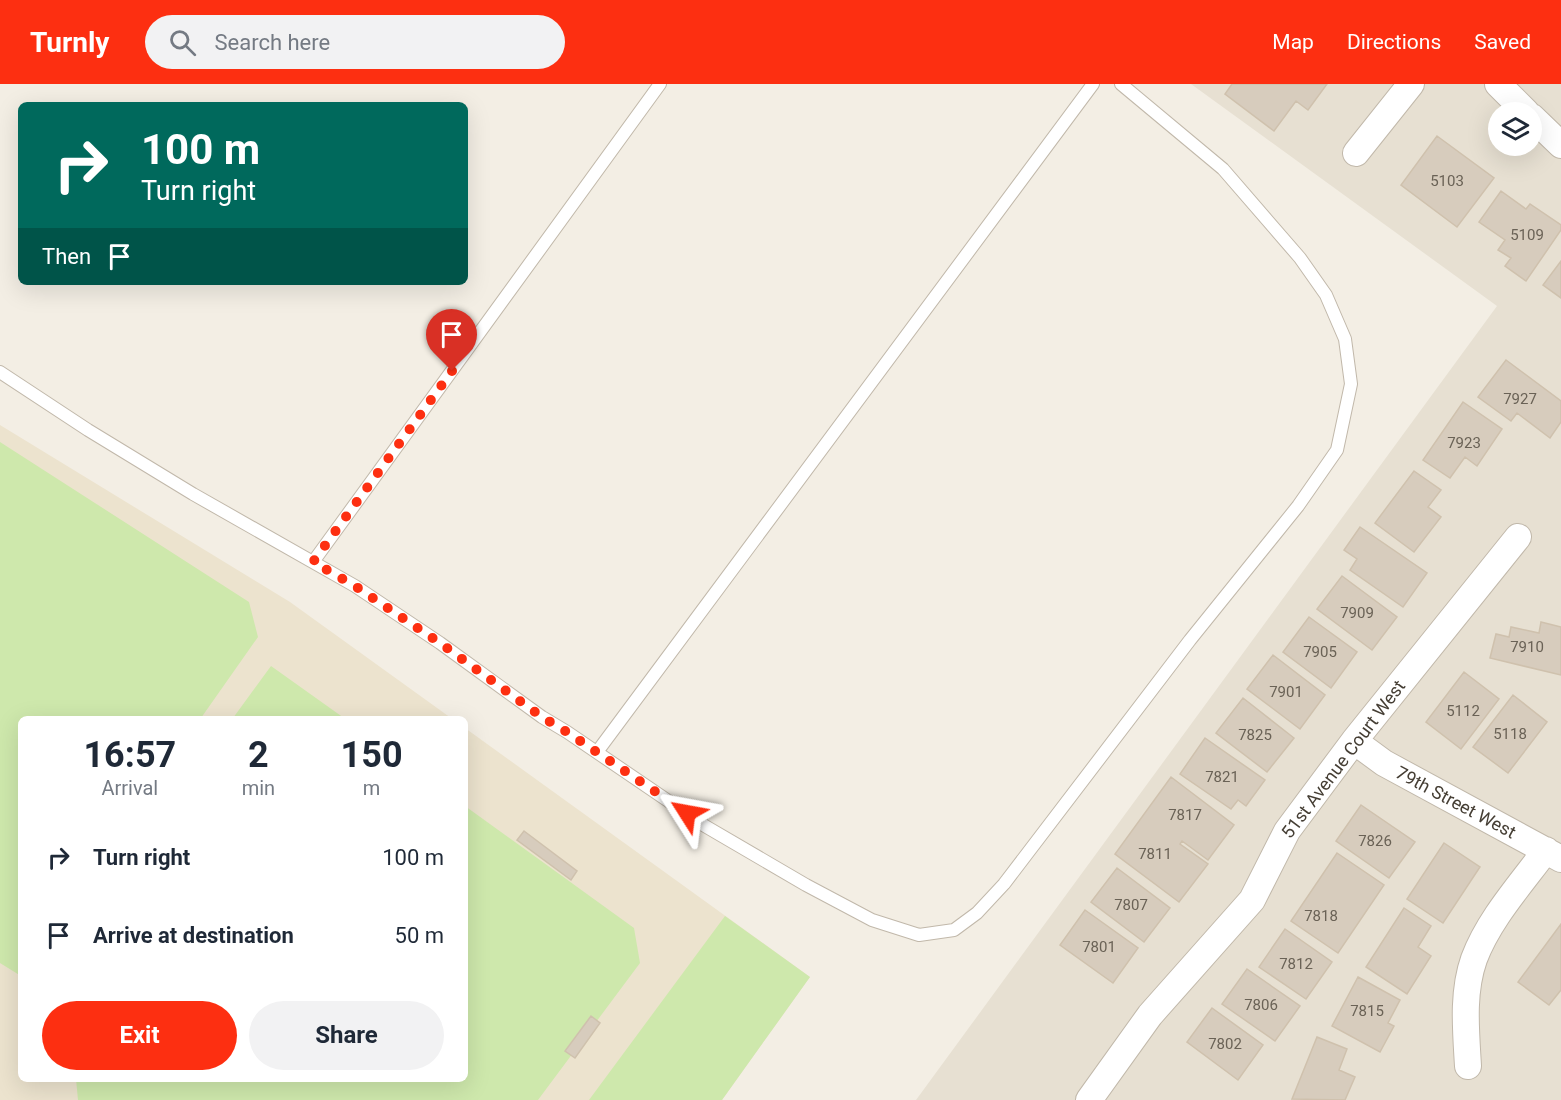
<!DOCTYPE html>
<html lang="en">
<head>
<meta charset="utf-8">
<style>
  :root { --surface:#fff; --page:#f2f2f3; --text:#1f2937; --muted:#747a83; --accent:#fd2f11 }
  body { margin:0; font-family:Roboto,sans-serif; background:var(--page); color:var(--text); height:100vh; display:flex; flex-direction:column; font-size:22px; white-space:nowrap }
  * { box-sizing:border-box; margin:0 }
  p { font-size:20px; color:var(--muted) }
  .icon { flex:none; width:33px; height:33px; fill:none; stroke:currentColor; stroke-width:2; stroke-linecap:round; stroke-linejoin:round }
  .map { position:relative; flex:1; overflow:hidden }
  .drawer { position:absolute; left:18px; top:632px; width:450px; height:366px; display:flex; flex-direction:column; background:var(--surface); border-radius:9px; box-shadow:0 6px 24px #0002 }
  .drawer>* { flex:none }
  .hud { position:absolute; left:18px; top:18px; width:450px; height:183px; border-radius:9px; box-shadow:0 6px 24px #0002; background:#00695c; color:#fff; overflow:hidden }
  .controls { position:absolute; left:1488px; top:18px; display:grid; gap:12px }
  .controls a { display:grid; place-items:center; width:54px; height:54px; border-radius:50%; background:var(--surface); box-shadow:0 6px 24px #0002; font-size:30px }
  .pin { position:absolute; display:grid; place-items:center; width:51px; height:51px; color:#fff; margin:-62px -26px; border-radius:50% 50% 50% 0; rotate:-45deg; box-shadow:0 0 6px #0007 }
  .pin .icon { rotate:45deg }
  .me { position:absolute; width:66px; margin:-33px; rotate:304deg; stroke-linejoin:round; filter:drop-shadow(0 0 4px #0008) }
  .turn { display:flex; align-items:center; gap:21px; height:126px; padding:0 24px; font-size:27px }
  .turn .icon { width:78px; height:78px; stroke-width:2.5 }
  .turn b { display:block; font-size:42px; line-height:51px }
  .then { display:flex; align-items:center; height:57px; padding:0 24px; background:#0003; gap:12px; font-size:22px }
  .eta { display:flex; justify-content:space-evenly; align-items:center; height:102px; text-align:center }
  .eta b { font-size:36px; font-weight:700; line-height:42px }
  .primary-button { display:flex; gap:12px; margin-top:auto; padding:12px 24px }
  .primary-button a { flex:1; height:69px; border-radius:36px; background:var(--accent); color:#fff; font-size:24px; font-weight:700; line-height:69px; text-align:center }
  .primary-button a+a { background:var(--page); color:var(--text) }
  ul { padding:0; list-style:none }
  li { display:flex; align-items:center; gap:18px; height:78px; padding:0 24px }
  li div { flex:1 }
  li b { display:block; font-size:22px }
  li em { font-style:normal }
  header { display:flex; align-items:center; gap:36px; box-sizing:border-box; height:84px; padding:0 30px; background:var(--accent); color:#fff }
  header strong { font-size:28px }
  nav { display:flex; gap:33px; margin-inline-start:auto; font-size:21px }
  .search { width:420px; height:54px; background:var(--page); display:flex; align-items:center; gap:15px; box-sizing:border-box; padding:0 21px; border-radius:33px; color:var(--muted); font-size:22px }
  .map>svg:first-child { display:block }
</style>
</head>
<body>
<header>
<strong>Turnly</strong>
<div class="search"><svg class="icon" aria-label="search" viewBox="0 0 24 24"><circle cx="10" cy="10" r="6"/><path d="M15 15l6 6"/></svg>Search here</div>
<nav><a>Map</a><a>Directions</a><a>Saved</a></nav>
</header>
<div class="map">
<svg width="1561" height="1016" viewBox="0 0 1561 1016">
  <rect width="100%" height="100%" fill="#f3eee4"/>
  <path fill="#e7e0d2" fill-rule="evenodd" d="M1191,0H1561V1016H916L1497,222ZM1498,28H1532V62H1498Z"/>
  <path fill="#ece3ce" d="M0,341L290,518L451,634H21V994H465V644L810,893L722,1016H0Z"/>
  <path fill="#cee8ac" d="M0,358L249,518L258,553L201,634H21V892L0,879Z
    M271,582L344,634H233Z
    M465,722L634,844L640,879L538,1016H78L76,995L465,994Z
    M725,832L810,893L722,1016H589Z"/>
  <path fill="#d7ccbd" stroke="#cfc1ad" stroke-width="1.5" d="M1232,0H1327L1308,26L1296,17L1274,47L1225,10Z
    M1437,52L1494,94L1457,143L1401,101Z
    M1501,107L1526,125L1530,120L1561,141V146L1526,197L1505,182L1511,174L1498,166L1505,156L1479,138Z
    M1561,177V214L1543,201Z
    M1506,276L1561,317V338L1550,354L1517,329L1511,337L1478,313Z
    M1463,318L1502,345L1477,382L1465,373L1450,394L1423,376Z
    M1414,387L1441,406L1428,423L1441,433L1414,468L1375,439Z
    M1360,443L1427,489L1403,523L1350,486L1357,475L1344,466Z
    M1342,492L1397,533L1372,566L1317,525Z
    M1309,533L1357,568L1331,604L1283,568Z
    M1541,538L1561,543V591L1490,574L1496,550L1509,553L1511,543L1539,549Z
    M1273,571L1325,611L1300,645L1247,605Z
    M1464,588L1499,615L1461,665L1426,638Z
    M1513,611L1547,638L1508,689L1473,663Z
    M1243,614L1294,654L1267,688L1216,649Z
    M1205,654L1265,696L1246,722L1238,716L1231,725L1180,690Z
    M1171,693L1234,741L1208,776L1182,757L1180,760L1208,780L1179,818L1115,770Z
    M1361,721L1415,758L1389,794L1336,757Z
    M524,747L577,787L571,796L517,756Z
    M1444,759L1480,783L1443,839L1407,815Z
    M1337,769L1384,801L1338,869L1291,837Z
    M1117,784L1170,824L1144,858L1091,818Z
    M1404,824L1431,842L1418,863L1431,872L1407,910L1366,883Z
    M1085,826L1138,864L1113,899L1060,861Z
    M1561,840V906L1549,921L1518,898Z
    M1285,845L1332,878L1306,915L1259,883Z
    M1247,885L1300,922L1275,957L1222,920Z
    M1358,893L1400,916L1388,939L1394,942L1380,968L1332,942Z
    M1212,924L1263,961L1238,996L1187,958Z
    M591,932L600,939L575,974L565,967Z
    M1317,953L1347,965L1339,986L1355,993L1345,1016L1292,1015Z"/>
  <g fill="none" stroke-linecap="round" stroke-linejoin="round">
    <g stroke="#c1b8aa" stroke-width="14">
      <path id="service" d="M0,288L88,346L193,410L355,502L440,559L542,633L567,648L705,742L806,801L872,836L919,851L954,846L977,829L1004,800L1190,556L1298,422L1337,366L1351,300L1345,255L1326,211L1300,174L1223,85L1121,0
        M313,478L660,0
        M597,668L1093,0"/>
    </g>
    <g stroke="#c1b8aa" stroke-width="28">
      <path id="minor" d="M1498,0L1526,28
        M1532,33L1561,61
        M1356,69L1411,0
        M1354,657L1384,679L1561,775
        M1468,982C1466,947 1462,909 1474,875C1489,835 1521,800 1546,766
        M1089,1016L1150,931L1252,816L1287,747L1354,657L1518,453"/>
    </g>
    <use href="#service" stroke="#fff" stroke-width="12"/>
    <use href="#minor" stroke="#fff" stroke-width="26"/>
  </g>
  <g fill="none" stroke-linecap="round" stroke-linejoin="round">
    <path stroke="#fd2f11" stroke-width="10" stroke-dasharray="0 18" d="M452,287L313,478L355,502L440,559L542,633L567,648L687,729"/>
  </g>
  <g text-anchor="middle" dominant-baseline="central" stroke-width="5" stroke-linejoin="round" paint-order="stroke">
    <g font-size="15" fill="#6a6256">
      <text x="1447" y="97">5103</text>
      <text x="1527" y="151">5109</text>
      <text x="1520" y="315">7927</text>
      <text x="1464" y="359">7923</text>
      <text x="1357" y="529">7909</text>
      <text x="1527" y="563">7910</text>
      <text x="1320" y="568">7905</text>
      <text x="1286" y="608">7901</text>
      <text x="1463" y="627">5112</text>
      <text x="1510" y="650">5118</text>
      <text x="1255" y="651">7825</text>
      <text x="1222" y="693">7821</text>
      <text x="1185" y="731">7817</text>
      <text x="1375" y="757">7826</text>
      <text x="1155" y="770">7811</text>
      <text x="1131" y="821">7807</text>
      <text x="1321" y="832">7818</text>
      <text x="1099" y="863">7801</text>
      <text x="1296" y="880">7812</text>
      <text x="1261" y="921">7806</text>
      <text x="1367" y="927">7815</text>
      <text x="1225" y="960">7802</text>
    </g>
    <g font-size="18" fill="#453e34" stroke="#fff">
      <text transform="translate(1343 675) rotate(-53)">51st Avenue Court West</text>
      <text transform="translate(1456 718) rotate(28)">79th Street West</text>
    </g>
  </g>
</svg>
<div class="controls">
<a><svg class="icon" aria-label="layers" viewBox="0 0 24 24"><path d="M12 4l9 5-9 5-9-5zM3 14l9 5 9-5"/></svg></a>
</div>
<div class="pin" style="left:452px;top:287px;background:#d93025"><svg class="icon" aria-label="arrive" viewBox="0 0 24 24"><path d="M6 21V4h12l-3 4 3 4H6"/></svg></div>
<svg class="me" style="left:687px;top:729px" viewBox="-20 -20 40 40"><path d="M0-17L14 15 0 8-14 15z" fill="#fd2f11" stroke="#fff" stroke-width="4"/></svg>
<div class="hud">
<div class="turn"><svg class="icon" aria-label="right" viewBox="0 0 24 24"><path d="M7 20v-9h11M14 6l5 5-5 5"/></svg><div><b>100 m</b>Turn right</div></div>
<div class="then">Then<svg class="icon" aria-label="arrive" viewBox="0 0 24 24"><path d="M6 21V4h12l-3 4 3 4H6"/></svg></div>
</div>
<section class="drawer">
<div class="eta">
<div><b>16:57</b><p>Arrival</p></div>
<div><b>2</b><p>min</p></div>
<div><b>150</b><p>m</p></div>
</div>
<ul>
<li><svg class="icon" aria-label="right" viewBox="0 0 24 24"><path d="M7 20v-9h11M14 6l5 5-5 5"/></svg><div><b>Turn right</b></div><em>100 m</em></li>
<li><svg class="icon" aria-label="arrive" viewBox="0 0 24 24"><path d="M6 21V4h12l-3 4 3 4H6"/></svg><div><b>Arrive at destination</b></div><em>50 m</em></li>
</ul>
<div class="primary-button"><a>Exit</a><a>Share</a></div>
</section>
</div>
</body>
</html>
